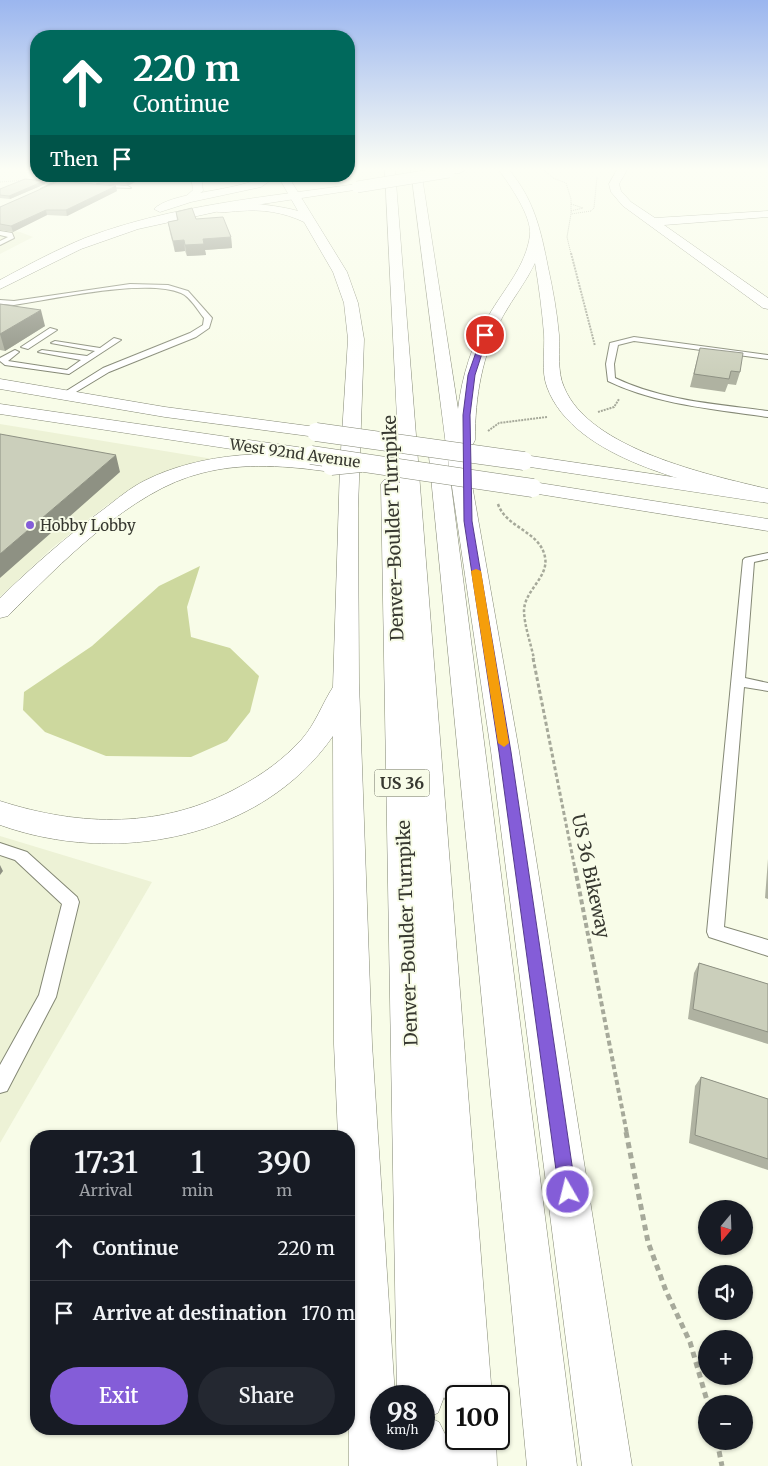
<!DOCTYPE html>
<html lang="en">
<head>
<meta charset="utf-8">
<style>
  :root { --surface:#171b24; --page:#242831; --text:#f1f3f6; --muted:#9ea1a6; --line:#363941; --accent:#845dd8 }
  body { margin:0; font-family:Merriweather,serif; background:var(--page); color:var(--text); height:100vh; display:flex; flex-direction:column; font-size:19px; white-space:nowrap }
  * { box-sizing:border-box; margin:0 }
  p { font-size:16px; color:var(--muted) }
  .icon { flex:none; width:28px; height:28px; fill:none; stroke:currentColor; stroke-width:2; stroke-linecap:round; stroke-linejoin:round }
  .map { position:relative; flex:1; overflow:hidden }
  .details { position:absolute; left:30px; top:1130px; width:325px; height:305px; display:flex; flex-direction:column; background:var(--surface); border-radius:20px; box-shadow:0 1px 4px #0004 }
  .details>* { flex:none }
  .banner { position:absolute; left:30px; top:30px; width:325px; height:152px; border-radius:20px; box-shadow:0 1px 4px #0004; background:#00695c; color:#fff; overflow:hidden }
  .needle { width:32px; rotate:199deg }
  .controls { position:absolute; left:698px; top:1200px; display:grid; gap:10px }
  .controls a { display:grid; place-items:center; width:55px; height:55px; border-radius:50%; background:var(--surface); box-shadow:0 1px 4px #0004; font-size:25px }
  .speed { position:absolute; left:370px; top:1385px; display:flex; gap:10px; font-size:25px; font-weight:700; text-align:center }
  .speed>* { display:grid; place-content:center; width:65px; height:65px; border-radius:50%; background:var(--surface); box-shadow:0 1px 4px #0004; line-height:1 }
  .speed small { font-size:12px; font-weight:400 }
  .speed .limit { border:2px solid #111; border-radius:8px; background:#fff; color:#111 }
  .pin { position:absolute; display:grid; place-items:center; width:42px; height:42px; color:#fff; margin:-21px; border:2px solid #fff; border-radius:50%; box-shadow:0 1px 5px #0007 }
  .me { position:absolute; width:55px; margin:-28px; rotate:352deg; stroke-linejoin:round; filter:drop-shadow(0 0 4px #0008) }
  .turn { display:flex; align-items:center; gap:18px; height:105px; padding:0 20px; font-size:22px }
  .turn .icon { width:65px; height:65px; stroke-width:2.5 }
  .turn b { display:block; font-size:35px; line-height:42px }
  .then { display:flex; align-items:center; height:48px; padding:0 20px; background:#0003; gap:10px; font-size:19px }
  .eta { display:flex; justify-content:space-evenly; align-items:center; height:85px; text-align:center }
  .eta b { font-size:30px; font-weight:600; line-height:35px }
  .button { display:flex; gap:10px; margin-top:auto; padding:10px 20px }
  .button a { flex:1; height:58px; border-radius:30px; background:var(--accent); color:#fff; font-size:20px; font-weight:600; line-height:58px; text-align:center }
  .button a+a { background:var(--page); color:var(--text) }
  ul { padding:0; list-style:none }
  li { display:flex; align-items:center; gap:15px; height:65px; padding:0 20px; border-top:1px solid var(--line) }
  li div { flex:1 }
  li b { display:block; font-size:19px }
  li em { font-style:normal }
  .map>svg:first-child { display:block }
</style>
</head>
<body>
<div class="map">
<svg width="768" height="1466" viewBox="0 0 768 1466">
  <rect width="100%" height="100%" fill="#f8fce8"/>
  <path fill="#edf2d6" d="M0,229L20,232L33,237L0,254Z
    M0,424L213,459L150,478L107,505L52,548L0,597Z
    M0,836L152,882L0,1143Z"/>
  <path fill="#cdd89e" d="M200,566L187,607L191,637L230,648L259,676L250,712L227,741L191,757L106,756L45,732L23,710L24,692L92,646L159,586Z"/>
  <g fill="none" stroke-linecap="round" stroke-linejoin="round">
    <g stroke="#848875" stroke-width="2">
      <path id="lane" d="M68,176H75L46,190L41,189Z
        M97,184L128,186L131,188L99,187Z
        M0,231L12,233L14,238L0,245V241L8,237L0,235Z
        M130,284L168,285L188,291L212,318L209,328L196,337L109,372L66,398L63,397V393L103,368L190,333L203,325L204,318C198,311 190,296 181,293C146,278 54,299 14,305L0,304V300L14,301Z
        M50,328L57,330L28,349L21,347Z
        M634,337L768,355V359L634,341L618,345L614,364L615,378C663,401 716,404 768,411V417C714,409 658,405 608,381L606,364L610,343Z
        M114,338L121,340L69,374L5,365L0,361V358L15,350L19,352L8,361L67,370L81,360L38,352L42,350L87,356L95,351L51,343L55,341L100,348Z
        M768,553V559L754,562L745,678L768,683V691L744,687L724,927L768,940V956L709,937L707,932L743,560L745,558Z
        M0,843L27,852L77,897L79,902L56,997L7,1091L0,1093V1065L39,995L62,904L15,860L0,855Z"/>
    </g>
    <g stroke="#848875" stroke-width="1">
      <path id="street" d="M617,170H627L619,184L621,191L631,202L655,218L768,211V217L664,225L768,298V309L763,308L623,206L611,192L609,184Z"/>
    </g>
    <g stroke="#848875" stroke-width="1">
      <path id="secondary" d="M191,176H201L203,191L188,202L183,199L193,190Z"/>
    </g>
    <g stroke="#848875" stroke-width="1">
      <path id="primary" d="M445,170H465L460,173L445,174Z
        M357,184L362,187L361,189L229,209L138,229L81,249L0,289V280C28,265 56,250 85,238C172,205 266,197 357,184Z
        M0,379L165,407L316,427L322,428L325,432L322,436L316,437L165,417L0,389Z
        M0,404L311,449L318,451L320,455L318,459L311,461L0,414Z
        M524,455L768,491V503L517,465L514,461L517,457Z
        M533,482L768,519V531L526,492L523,488L526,484Z"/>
    </g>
    <g stroke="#848875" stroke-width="1">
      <path id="highway" d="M385,170H395L492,1396H456V1415L451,1413L444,1397L438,1413L428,1417L439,1422L447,1438L454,1422L456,1420V1439H496L497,1466H349V1136H338L334,1044L333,736C261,840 114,866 0,825V801C81,827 163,829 239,787C262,775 284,759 302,739C316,723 322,704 333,687L340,466L338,470L331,472C289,466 244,462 202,473C131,490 59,565 8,616L0,618V598C33,566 67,536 104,509C117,499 130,488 144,481C198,453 279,447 338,462L340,466L348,339L344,303L333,272L304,222C283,212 262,209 239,211C230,211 218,215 212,209C224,197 282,206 298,211L278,176H288L347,272L358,303L364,339L358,508L359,683L372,1044L395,1396H381V1439H424V1396H397L381,484L384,480L391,478L400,483Z
        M411,170H421L458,409C462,376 472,344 489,315C504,289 526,266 530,235C532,216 509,184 499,170H509C534,199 541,231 548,267C553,290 557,312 559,335C560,351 557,372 564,387C589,449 709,475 768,489V501C700,485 574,461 547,387C541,371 545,351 544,334C542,310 539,287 535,263C526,282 513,298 503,316C482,355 475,396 475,440L473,444L465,445L519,751L632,1466H582L491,751L446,446L577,1466H527L428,446L430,442H444L446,446Z
        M264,176H277L261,187L191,202L160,212L154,209C172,191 238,192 264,176Z"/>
    </g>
    <path stroke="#a6a99a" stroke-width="1" stroke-dasharray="1 1" stroke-linecap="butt" d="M544,170L553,178L566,183L571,199V214
      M0,182L27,180
      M571,204L583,208L571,211
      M571,254L567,237L571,214L591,211L594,208L597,177"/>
    <path stroke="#a6a99a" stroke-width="2" stroke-dasharray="2 1" stroke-linecap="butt" d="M571,253L595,346
      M598,412L614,407L619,399
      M488,431L499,423L547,417"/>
    <path stroke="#a6a99a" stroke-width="2.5" stroke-dasharray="3 2" stroke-linecap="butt" d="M498,504C506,528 540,531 545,557C549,577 525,590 524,610C524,625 531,644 534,659"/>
    <path stroke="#a6a99a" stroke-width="3" stroke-dasharray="4 2.5" stroke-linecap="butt" d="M533,658L575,869"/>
    <path stroke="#a6a99a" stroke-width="4" stroke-dasharray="5 3" stroke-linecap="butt" d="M575,868L627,1134"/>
    <path stroke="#a6a99a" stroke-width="5" stroke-dasharray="6 4.5" stroke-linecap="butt" d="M626,1132L648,1242L666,1291L690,1342L708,1404
      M717,1441L722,1466"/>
    <use href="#lane" fill="#fff" fill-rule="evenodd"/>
    <use href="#street" fill="#fff" fill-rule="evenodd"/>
    <use href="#secondary" fill="#fff" fill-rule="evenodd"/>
    <use href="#primary" fill="#fff" fill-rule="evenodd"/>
    <use href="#highway" fill="#fff" fill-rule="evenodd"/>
    <g stroke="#848875" stroke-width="12" stroke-linecap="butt">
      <path id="primary-bridge-far1" d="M357,187L449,172"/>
    </g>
    <g stroke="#848875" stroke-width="19" stroke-linecap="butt">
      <path id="primary-bridge" d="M316,432L524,461
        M311,455L533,488"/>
    </g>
    <g stroke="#848875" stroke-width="19" stroke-linecap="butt">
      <path id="highway-bridge" d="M331,466L361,463"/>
    </g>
    <use href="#primary-bridge-far1" stroke="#fff" stroke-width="11"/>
    <use href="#primary-bridge" stroke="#fff" stroke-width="18"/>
    <use href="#highway-bridge" stroke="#fff" stroke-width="18"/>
  </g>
  <path fill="#afb2a1" d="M81,176H140L141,179L127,186L82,180Z
    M45,184L10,199L0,198V189Z
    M117,191L67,216L47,215L13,232L0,230V207Z
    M176,212L196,219L231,237L232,248L205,250L206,255L187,256L185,251L175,252L170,233L168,222L177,220Z
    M0,304L45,326L5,351L0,350Z
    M700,348L740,372L736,385L728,384L725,392L690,387Z
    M768,859V899L765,898Z
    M699,963L768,984V1044L688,1019L694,973Z
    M701,1077L768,1099V1170L689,1143L695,1086Z"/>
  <path fill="#8e9183" d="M125,176H140L141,179L127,186Z
    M44,181L45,184L10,199L9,196Z
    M116,186L117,191L67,216L66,210Z
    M46,210L47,215L13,232L11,226Z
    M231,237L232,248L205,250L206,255L187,256L185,245L203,239Z
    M184,240L185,251L175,252L173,241Z
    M41,310L45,326L5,351L0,334Z
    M116,455L120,472L0,578V554Z
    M0,865L3,871L0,875Z"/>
  <path fill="#cbcfbb" stroke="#8e9183" d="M25,179L44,181L9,196L0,195V189Z
    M59,181L116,186L66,210H46L11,226L0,224V207Z
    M192,208L196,219L223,217L231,237L203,239L204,244L185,245L184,240L173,241L168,222L178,220L176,212Z
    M0,304L41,310L0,334Z
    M700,348L743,353L740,372L731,371L729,379L694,374Z
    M0,434L116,455L0,554Z
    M699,963L768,984V1032L693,1009Z
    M701,1077L768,1099V1159L695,1135Z"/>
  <linearGradient id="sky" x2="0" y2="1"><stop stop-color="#9bb6ef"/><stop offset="0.45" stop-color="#fcfef5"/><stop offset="1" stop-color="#fcfef5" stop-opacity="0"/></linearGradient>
  <rect width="768" height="375" fill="url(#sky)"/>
  <path fill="#845dd8" stroke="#563c8c" d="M485,333L488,335L475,375L470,415L472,521L511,752L576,1192L574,1198L568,1201L562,1198L559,1192L499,752L464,521L463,415L468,375L482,335Z"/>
  <path fill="#f59e0b" d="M476,569L481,571L509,743L504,747L498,743L471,571Z"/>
  <circle fill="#845dd8" stroke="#f8fce8" stroke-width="2" cx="30" cy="525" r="5"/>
  <g text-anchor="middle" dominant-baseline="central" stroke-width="4" stroke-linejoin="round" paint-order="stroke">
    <g font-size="15" fill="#373830" stroke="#f8fce8">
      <text transform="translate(295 453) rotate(8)">West 92nd Avenue</text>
    </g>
    <g font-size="15" fill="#373830" stroke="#f8fce8" text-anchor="start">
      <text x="40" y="525">Hobby Lobby</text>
    </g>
    <rect fill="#f8fce8" stroke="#717367" stroke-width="1" x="374.5" y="769.5" width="55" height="27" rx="4"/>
    <g font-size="16" font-weight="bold" fill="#373830">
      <text x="402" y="783">US 36</text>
    </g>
    <g font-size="18" fill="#373830" stroke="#f8fce8">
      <text transform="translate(393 528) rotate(-92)">Denver–Boulder Turnpike</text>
      <text transform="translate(591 876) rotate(78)">US 36 Bikeway</text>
      <text transform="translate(407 933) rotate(-92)">Denver–Boulder Turnpike</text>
    </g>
  </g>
</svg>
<div class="controls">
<a><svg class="needle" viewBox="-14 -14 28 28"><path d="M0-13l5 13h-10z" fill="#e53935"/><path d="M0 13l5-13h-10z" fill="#9ea1a6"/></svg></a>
<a><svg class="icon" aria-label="sound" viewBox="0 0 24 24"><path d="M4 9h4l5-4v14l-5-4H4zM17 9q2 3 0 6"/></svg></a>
<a>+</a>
<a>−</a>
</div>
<div class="speed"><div>98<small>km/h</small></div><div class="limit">100</div></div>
<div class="pin" style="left:485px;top:335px;background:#d93025"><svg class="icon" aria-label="arrive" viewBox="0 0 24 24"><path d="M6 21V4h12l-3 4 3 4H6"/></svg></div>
<svg class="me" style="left:568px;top:1192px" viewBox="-20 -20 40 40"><circle r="17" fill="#845dd8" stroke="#fff" stroke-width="3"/><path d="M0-11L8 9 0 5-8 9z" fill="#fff"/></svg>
<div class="banner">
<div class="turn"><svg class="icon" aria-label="ahead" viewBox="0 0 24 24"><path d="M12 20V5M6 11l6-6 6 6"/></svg><div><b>220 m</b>Continue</div></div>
<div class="then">Then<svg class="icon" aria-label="arrive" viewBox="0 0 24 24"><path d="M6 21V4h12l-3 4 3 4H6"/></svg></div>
</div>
<section class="details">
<div class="eta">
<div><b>17:31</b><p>Arrival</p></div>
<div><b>1</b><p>min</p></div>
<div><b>390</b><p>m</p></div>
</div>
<ul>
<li><svg class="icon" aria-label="ahead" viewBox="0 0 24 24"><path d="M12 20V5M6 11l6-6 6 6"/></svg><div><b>Continue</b></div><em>220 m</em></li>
<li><svg class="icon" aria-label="arrive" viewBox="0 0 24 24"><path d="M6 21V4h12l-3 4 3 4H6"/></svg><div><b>Arrive at destination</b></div><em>170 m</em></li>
</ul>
<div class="button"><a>Exit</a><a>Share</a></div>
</section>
</div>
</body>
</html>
